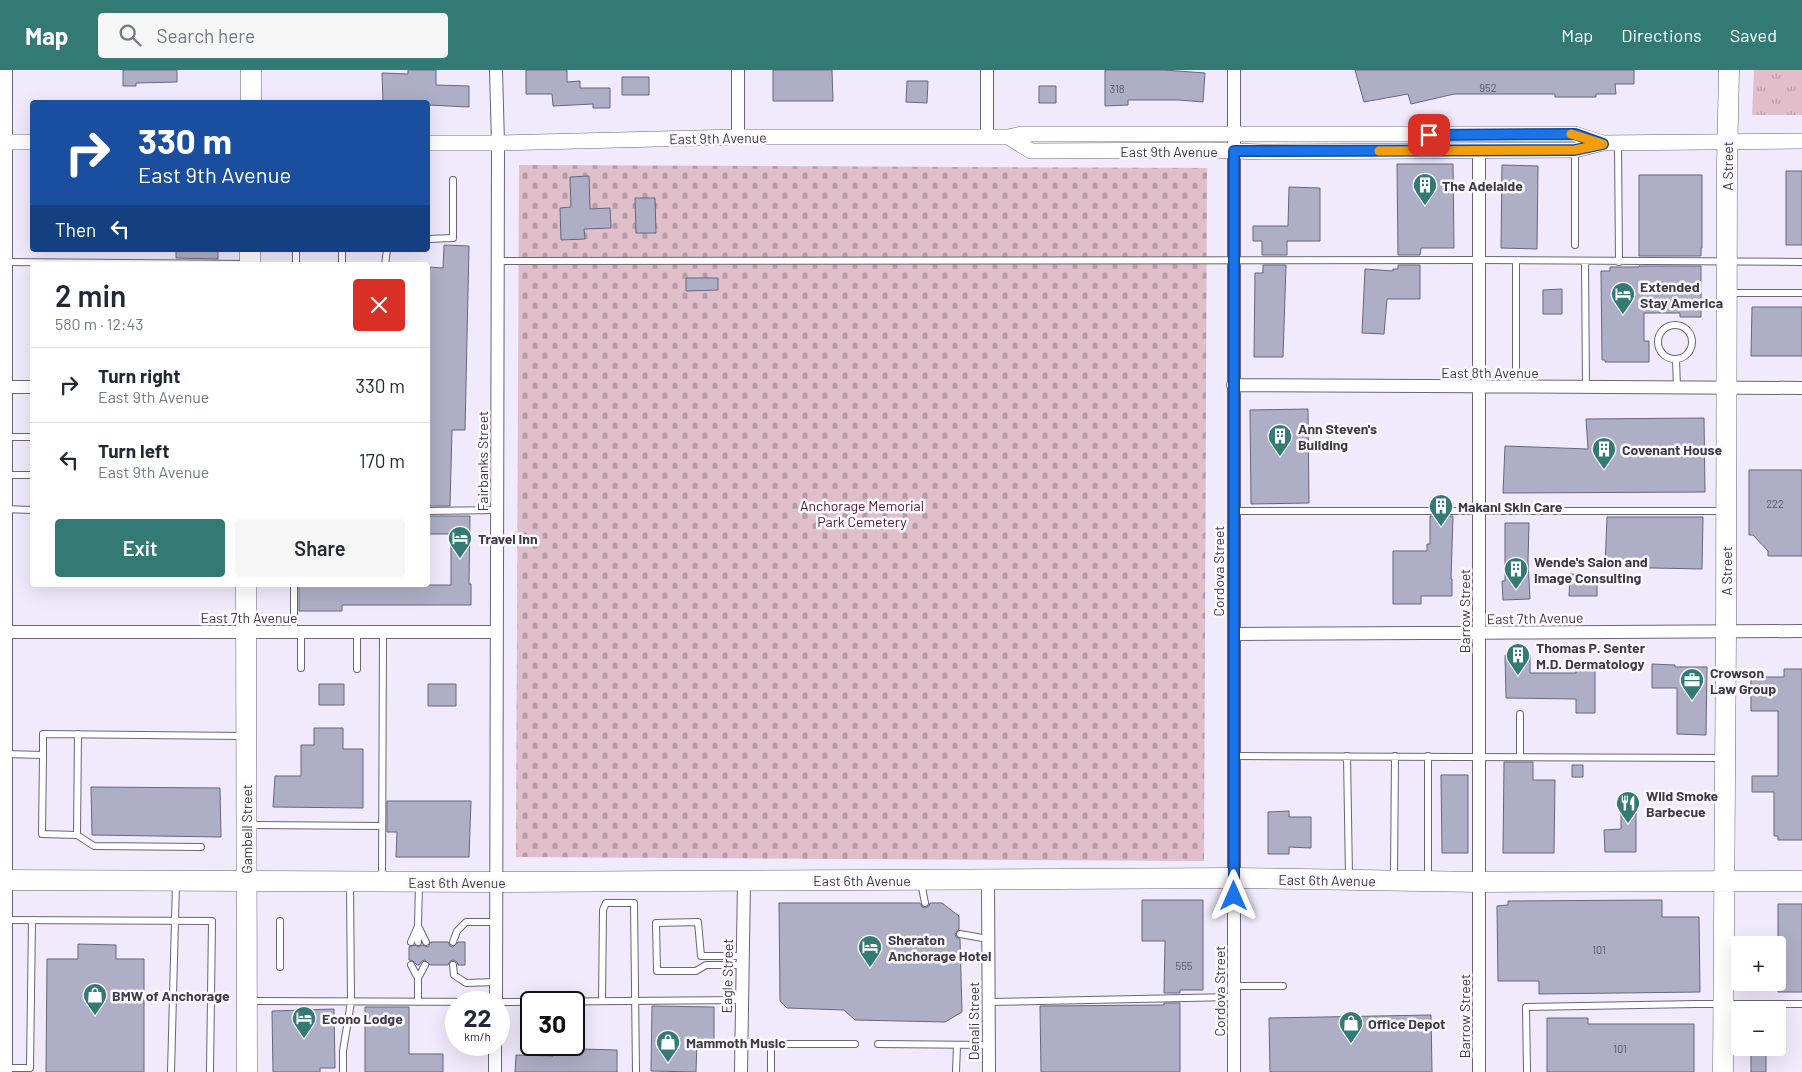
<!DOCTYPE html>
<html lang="en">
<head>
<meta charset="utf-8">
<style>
  :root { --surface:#fff; --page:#f6f6f7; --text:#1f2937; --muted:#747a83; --line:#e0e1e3; --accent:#337a75 }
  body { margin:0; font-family:Barlow,sans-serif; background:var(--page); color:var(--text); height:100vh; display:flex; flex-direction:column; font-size:19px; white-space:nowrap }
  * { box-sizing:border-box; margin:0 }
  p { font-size:16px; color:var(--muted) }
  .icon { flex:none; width:28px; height:28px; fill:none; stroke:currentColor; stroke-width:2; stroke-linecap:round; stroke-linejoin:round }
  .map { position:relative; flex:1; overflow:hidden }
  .details { position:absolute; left:30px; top:192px; width:400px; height:325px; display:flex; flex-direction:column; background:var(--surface); border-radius:5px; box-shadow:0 5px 20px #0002 }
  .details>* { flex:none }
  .top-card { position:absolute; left:30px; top:30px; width:400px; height:152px; border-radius:5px; box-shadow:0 5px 20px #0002; background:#1a4fa0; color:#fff; overflow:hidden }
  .controls { position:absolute; left:1731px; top:866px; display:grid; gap:10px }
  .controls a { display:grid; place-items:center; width:55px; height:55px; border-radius:5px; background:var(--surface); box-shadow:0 5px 20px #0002; font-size:25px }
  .speed { position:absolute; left:445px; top:921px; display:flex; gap:10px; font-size:25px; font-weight:700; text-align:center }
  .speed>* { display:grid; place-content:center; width:65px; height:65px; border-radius:50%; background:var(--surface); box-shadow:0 5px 20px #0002; line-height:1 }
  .speed small { font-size:12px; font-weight:400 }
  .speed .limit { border:2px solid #111; border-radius:8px; background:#fff; color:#111 }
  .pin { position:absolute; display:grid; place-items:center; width:42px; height:42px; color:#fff; margin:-21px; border-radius:10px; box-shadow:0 2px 8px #0006 }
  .me { position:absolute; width:55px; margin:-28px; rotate:0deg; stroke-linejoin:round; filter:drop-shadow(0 0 4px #0008) }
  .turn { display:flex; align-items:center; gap:18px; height:105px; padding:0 25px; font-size:22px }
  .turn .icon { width:65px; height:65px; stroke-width:2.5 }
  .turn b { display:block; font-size:35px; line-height:42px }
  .then { display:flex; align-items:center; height:48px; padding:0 25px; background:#0003; gap:10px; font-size:19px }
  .round { display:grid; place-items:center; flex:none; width:52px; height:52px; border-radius:5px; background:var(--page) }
  .summary { display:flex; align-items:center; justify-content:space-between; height:85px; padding:0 25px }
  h1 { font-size:30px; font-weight:600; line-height:38px }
  .primary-button { display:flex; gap:10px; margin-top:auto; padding:10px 25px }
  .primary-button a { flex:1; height:58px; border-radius:5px; background:var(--accent); color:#fff; font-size:20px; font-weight:600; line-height:58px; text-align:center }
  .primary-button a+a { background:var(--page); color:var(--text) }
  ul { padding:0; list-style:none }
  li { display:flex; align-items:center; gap:15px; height:75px; padding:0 25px; border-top:1px solid var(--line) }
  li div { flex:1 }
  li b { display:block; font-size:19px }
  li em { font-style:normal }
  header { display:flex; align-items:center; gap:30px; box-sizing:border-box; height:70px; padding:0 25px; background:var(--accent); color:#fff }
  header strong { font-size:24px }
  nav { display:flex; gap:28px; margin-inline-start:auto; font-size:18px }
  .search { width:350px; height:45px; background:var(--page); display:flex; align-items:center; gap:12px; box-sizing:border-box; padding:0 18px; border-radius:5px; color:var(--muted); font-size:19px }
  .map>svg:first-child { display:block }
</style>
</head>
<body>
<header>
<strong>Map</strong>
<div class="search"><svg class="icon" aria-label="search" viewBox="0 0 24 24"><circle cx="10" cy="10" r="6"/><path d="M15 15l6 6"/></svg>Search here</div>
<nav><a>Map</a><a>Directions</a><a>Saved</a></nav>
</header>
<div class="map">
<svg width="1802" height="1002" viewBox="0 0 1802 1002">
  <defs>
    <pattern id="grass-tufts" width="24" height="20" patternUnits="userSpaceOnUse" patternTransform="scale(1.25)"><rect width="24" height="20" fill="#e0bfcb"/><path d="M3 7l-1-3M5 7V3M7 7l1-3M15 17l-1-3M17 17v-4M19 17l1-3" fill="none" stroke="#b79ca6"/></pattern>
    <pattern id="cemetery-stones" width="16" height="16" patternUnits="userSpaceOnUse" patternTransform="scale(1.25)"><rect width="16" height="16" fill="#e0bfcb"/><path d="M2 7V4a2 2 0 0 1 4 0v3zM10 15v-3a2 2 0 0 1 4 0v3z" fill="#b79ca6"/></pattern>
  </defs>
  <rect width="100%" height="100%" fill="#f1e9fc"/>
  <path fill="url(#grass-tufts)" d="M1754,0H1802V45H1752Z"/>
  <path fill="url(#cemetery-stones)" d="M519,95L1207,98L1204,791L516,787Z"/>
  <path fill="#aeafc7" stroke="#66677d" d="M123,0H177V12L136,13V16H123Z
    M408,0H436V15L469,16V37L428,35V32H383L382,3L408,4Z
    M526,0H567V12L580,11V18H610V38H593V34L553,36L552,24H526Z
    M773,0H832L833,31H773Z
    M1105,0H1164L1205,3L1203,32L1179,30H1128V35L1105,36Z
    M1355,0H1634V14H1615L1616,24H1596V27H1555V24H1454L1411,34L1408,24L1364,32Z
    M622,7H649V25H622Z
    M907,11H928L927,33L906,32Z
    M1039,16H1056V33H1039Z
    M1397,94H1453L1454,178H1421L1420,185H1398Z
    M1502,95L1538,96L1537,179L1501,178Z
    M1786,101H1802V175H1786Z
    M1639,105H1702V178H1701V186H1639Z
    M589,106L590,139L610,138L611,158L584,159L585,169L561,170L560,138L571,137L570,107Z
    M1289,117L1320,118V171H1287V185H1262V171H1253V156H1288Z
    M635,128H655L656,163H636Z
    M444,175L469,176L465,360H452L450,436H428V197L443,198Z
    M176,180H218V189L176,188Z
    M1263,195H1286L1283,287H1254L1255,203H1263Z
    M1398,195H1420V229H1387L1384,264L1362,263L1365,199L1393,201V199H1398Z
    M1639,196H1701V247H1680V243H1644V271H1649V292H1605V290H1602L1601,201H1610V197H1639Z
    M686,208H718V220L686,221Z
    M1562,219V244H1543V220Z
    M1752,237H1802V286H1751Z
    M1308,339L1309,433L1251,434L1250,340Z
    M1704,348L1705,422L1503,423L1505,376L1588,379L1586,349Z
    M1749,400H1802V486H1768V481L1753,465H1749Z
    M428,446H470L469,514H471V535H342V541H299V515H451V464H428Z
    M1430,446H1453L1451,509H1452V526H1421V534H1393V481H1427V474H1430Z
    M1607,447H1703L1702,499L1605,497Z
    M1505,453H1529L1528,491L1530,529L1503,530L1502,511H1505Z
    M1570,504L1597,505V526H1569Z
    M1505,585H1530V603H1576V592H1595V643H1576V629L1506,628Z
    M1652,594L1675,595V597H1707L1706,665L1677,664V618H1652Z
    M1784,599H1802V770H1778V766H1774V722H1752V706H1778V641H1751V607H1784Z
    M319,614H344V635H319Z
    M428,614H456V636H428Z
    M314,658H343V679H363V738L273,737L275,706H301V675H314Z
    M1504,692H1533V710H1555L1554,783H1503Z
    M1572,695H1583V707H1572Z
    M1441,705H1468V783H1442Z
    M91,717L220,718L221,767L92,765Z
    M1621,725H1636V782H1605L1604,760L1621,759Z
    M387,731H471L469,787H396L397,762H387Z
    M1289,741V747H1311V778L1289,777V784H1268V742Z
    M1142,830H1203V920H1180V923H1164L1165,871H1142Z
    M1662,830V847H1699L1700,922L1539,924V911H1498L1497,836L1508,835V831Z
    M779,833H920L922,837L925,838L929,836L930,833H942L959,846V859L955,864L956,867L960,869L962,942L945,952L855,950L844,940L787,938L780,931Z
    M1778,834H1802V922H1778Z
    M431,872H448L450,876L453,877L458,872H465V895H458L457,892L453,890L450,891L448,895H430L425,890L422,891L419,895H417L413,891L409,890V877L415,875L418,877L422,875L428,877Z
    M78,874L116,875V889H144V1002H46L47,889H78Z
    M1164,933H1180V1002H1041L1040,936L1164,935Z
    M652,936L714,937V972H697L696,1002L651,1001Z
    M365,937H409V984H443V1002H365Z
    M334,939L335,998H320V1002H273L272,941Z
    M1431,945L1432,1002H1270L1269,948Z
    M1547,948H1588V954H1694V1002H1547Z
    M553,975H580V979L617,980V1002H515L516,985L553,986Z
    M1751,983H1766V1002H1751Z"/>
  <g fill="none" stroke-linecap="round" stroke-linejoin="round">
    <g stroke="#6c6377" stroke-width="8">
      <path id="service" d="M1618,73L1619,192
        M1575,81V175
        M428,169L453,168V110
        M296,180V195
        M497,191L1479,190L1802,192
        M6,192L247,194
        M1585,192L1586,317
        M342,195V180
        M385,195L387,180
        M1728,223H1802
        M1658 272a17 17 0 1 1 34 0a17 17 0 1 1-34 0Z
        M1676,289L1677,318
        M1516,317V191
        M6,367H32
        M6,405H32
        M4,439L32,440
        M428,441L497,440
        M1233,441H1725
        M294,562V515
        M301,598V562
        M357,599V562
        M1520,644V686
        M4,684L43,685V664L243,666
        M43,685L42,764L77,765L78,664
        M1234,686L1724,688
        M1347,686L1349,806
        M1428,686V808
        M248,755L382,756
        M77,765L94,776L201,777
        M1394,807L1395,686
        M382,808L383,562
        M921,812L925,833
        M419,813L418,856L426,872
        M6,850L212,851L210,1002
        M280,851V897
        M418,860V872
        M960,864L988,869
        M411,872L418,856
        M453,872L457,861L466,852H496
        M411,895L418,908
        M453,895L454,905L466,913L496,912
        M742,895H706L696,901H657L656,853L698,852L701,886H743
        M1234,916H1283
        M248,931L496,932L742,930
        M602,931L603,840L606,833H634L636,1002
        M418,932V908L425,895
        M988,932L1234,927
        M741,974H855
        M878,974L989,975
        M4,998H30L32,850
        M171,1002L176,813
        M343,1002V981L351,932L350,813
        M771,1002V975
        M956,1002L957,975
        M1527,1002L1526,937L1696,934H1802"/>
    </g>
    <g stroke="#6c6377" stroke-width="14">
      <path id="minor" d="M987,0V67
        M1234,0V1002
        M738,67V0
        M1233,315L1802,318
        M0,317H32
        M0,562H497
        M1234,564L1802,561
        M988,810L989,1002
        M496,932L498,73L496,0
        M6,1002V0
        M495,1002V975
        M741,1002L744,811
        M1479,1002V80"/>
    </g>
    <g stroke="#6c6377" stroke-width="16">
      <path id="tertiary" d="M1008,67L1031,81L1210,80L1262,82L1575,80L1603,73L1802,71
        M0,72H32
        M428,73H498L738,67H1008L1022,64H1575L1603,73"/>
    </g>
    <g stroke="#6c6377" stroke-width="21">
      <path id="primary" d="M0,810L497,812L1234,808L1479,812L1802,811
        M1723,1002L1726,561L1727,94L1729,0"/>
    </g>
    <g stroke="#6c6377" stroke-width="21">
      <path id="trunk" d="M251,32V0
        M250,195V180
        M246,515L247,1002"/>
    </g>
    <use href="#service" stroke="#fff" stroke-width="6"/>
    <use href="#minor" stroke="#fff" stroke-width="12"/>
    <use href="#tertiary" stroke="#fff" stroke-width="15"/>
    <use href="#primary" stroke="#fff" stroke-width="20"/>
    <use href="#trunk" stroke="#fff" stroke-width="20"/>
  </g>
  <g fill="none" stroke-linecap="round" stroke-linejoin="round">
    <g stroke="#114b97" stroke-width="12">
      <path id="route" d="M1234,826V81L1575,80L1603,74L1575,64L1429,65"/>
    </g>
    <use href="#route" stroke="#1a73e8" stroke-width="9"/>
    <path stroke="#f59e0b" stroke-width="9" d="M1379,81L1575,80L1603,74L1571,64"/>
  </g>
  <defs>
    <g id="building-pin" transform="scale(1.25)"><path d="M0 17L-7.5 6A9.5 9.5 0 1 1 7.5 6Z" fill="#337a75" stroke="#fbf9fe"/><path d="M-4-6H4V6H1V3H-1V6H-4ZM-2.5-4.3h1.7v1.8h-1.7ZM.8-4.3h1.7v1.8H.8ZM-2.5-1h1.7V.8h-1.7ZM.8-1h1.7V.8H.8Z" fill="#fff"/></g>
    <g id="hotel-pin" transform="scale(1.25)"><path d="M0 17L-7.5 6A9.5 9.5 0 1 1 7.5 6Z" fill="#337a75" stroke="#fbf9fe"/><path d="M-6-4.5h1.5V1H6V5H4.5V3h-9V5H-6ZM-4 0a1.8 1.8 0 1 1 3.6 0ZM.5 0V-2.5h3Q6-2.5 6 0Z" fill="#fff"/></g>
    <g id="office-pin" transform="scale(1.25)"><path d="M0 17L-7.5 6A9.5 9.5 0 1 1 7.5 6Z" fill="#337a75" stroke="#fbf9fe"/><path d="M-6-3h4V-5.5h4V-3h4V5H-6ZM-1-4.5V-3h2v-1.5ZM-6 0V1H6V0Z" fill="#fff"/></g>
    <g id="restaurant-pin" transform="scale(1.25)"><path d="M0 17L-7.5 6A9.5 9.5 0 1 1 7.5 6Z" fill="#337a75" stroke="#fbf9fe"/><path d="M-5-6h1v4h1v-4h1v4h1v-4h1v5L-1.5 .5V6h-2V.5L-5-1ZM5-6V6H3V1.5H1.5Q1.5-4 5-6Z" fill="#fff"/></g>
    <g id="shop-pin" transform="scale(1.25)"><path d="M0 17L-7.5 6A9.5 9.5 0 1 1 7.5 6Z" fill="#337a75" stroke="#fbf9fe"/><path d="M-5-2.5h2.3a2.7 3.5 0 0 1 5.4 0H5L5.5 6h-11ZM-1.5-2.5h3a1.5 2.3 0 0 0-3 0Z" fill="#fff"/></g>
  </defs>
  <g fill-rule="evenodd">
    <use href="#building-pin" x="1425" y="115"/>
    <use href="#hotel-pin" x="1623" y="224"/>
    <use href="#building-pin" x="1280" y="366"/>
    <use href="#building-pin" x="1604" y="379"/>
    <use href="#building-pin" x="1441" y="436"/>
    <use href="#hotel-pin" x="460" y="468"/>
    <use href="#building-pin" x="1516" y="499"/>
    <use href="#building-pin" x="1518" y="585"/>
    <use href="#office-pin" x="1692" y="610"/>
    <use href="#restaurant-pin" x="1628" y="733"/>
    <use href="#hotel-pin" x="870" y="877"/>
    <use href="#shop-pin" x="95" y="925"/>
    <use href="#hotel-pin" x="304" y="948"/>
    <use href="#shop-pin" x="1351" y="953"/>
    <use href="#shop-pin" x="668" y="972"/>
  </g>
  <g text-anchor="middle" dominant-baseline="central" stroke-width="5" stroke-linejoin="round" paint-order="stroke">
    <g font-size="11" fill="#5b5765">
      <text x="1488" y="17">952</text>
      <text x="1117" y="18">318</text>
      <text x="1775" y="433">222</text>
      <text x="1599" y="879">101</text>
      <text x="1184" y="895">555</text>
      <text x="1620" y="978">101</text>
    </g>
    <g font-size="14" fill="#3f3a44" stroke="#fbf9fe">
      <text transform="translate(718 68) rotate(-1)">East 9th Avenue</text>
      <text x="1169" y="81">East 9th Avenue</text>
      <text transform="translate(1727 96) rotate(-90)">A Street</text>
      <text x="1490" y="302">East 8th Avenue</text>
      <text transform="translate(482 391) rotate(-90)">Fairbanks Street</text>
      <text transform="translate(1218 501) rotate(-90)">Cordova Street</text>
      <text transform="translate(1726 501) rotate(-90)">A Street</text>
      <text transform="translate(1464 541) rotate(-90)">Barrow Street</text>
      <text x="249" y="547">East 7th Avenue</text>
      <text transform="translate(1535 548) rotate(-1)">East 7th Avenue</text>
      <text transform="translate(246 759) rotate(-90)">Gambell Street</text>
      <text x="862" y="810">East 6th Avenue</text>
      <text transform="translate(1327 810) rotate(1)">East 6th Avenue</text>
      <text x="457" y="812">East 6th Avenue</text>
      <text transform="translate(727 906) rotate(-89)">Eagle Street</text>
      <text transform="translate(1219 921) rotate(-90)">Cordova Street</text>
      <text transform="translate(1464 946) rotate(-90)">Barrow Street</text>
      <text transform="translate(973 951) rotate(-90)">Denali Street</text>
    </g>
    <g font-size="14" font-weight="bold" fill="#3f3a44" stroke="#fbf9fe" text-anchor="start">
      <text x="1442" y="115">The Adelaide</text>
      <text x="1640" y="216">Extended<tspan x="1640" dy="16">Stay America</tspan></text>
      <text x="1298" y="358">Ann Steven's<tspan x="1298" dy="16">Building</tspan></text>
      <text x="1622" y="379">Covenant House</text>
      <text x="1458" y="436">Makani Skin Care</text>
      <text x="478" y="468">Travel Inn</text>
      <text x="1534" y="491">Wende's Salon and<tspan x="1534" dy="16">Image Consulting</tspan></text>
      <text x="1536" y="577">Thomas P. Senter<tspan x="1536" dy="16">M.D. Dermatology</tspan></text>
      <text x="1710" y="602">Crowson<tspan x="1710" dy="16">Law Group</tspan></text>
      <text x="1646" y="725">Wild Smoke<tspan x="1646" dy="16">Barbecue</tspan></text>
      <text x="888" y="869">Sheraton<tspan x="888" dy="16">Anchorage Hotel</tspan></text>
      <text x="112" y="925">BMW of Anchorage</text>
      <text x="322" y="948">Econo Lodge</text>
      <text x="1368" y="953">Office Depot</text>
      <text x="686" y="972">Mammoth Music</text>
    </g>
    <g font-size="14" fill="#551736" stroke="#fbf9fe">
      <text x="862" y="435">Anchorage Memorial<tspan x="862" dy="16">Park Cemetery</tspan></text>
    </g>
  </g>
</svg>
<div class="controls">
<a>+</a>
<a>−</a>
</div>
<div class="speed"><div>22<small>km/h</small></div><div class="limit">30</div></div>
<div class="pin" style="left:1429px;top:65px;background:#d93025"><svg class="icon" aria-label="arrive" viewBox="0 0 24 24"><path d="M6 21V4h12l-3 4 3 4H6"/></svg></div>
<svg class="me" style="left:1234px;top:826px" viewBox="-20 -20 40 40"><path d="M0-17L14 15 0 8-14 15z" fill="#1a73e8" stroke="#fff" stroke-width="4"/></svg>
<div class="top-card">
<div class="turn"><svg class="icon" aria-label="right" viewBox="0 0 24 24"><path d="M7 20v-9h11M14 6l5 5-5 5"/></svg><div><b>330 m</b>East 9th Avenue</div></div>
<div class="then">Then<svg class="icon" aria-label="left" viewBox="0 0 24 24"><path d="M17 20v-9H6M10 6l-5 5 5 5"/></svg></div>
</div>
<section class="details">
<div class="summary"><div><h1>2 min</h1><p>580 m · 12:43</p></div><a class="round" style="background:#d93025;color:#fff"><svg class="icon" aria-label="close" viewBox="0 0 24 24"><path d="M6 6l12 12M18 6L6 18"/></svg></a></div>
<ul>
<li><svg class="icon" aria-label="right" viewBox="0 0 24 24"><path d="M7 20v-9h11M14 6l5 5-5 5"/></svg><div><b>Turn right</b><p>East 9th Avenue</p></div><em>330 m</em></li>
<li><svg class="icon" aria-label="left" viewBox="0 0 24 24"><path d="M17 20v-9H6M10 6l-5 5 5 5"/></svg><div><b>Turn left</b><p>East 9th Avenue</p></div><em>170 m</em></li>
</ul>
<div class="primary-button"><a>Exit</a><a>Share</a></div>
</section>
</div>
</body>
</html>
